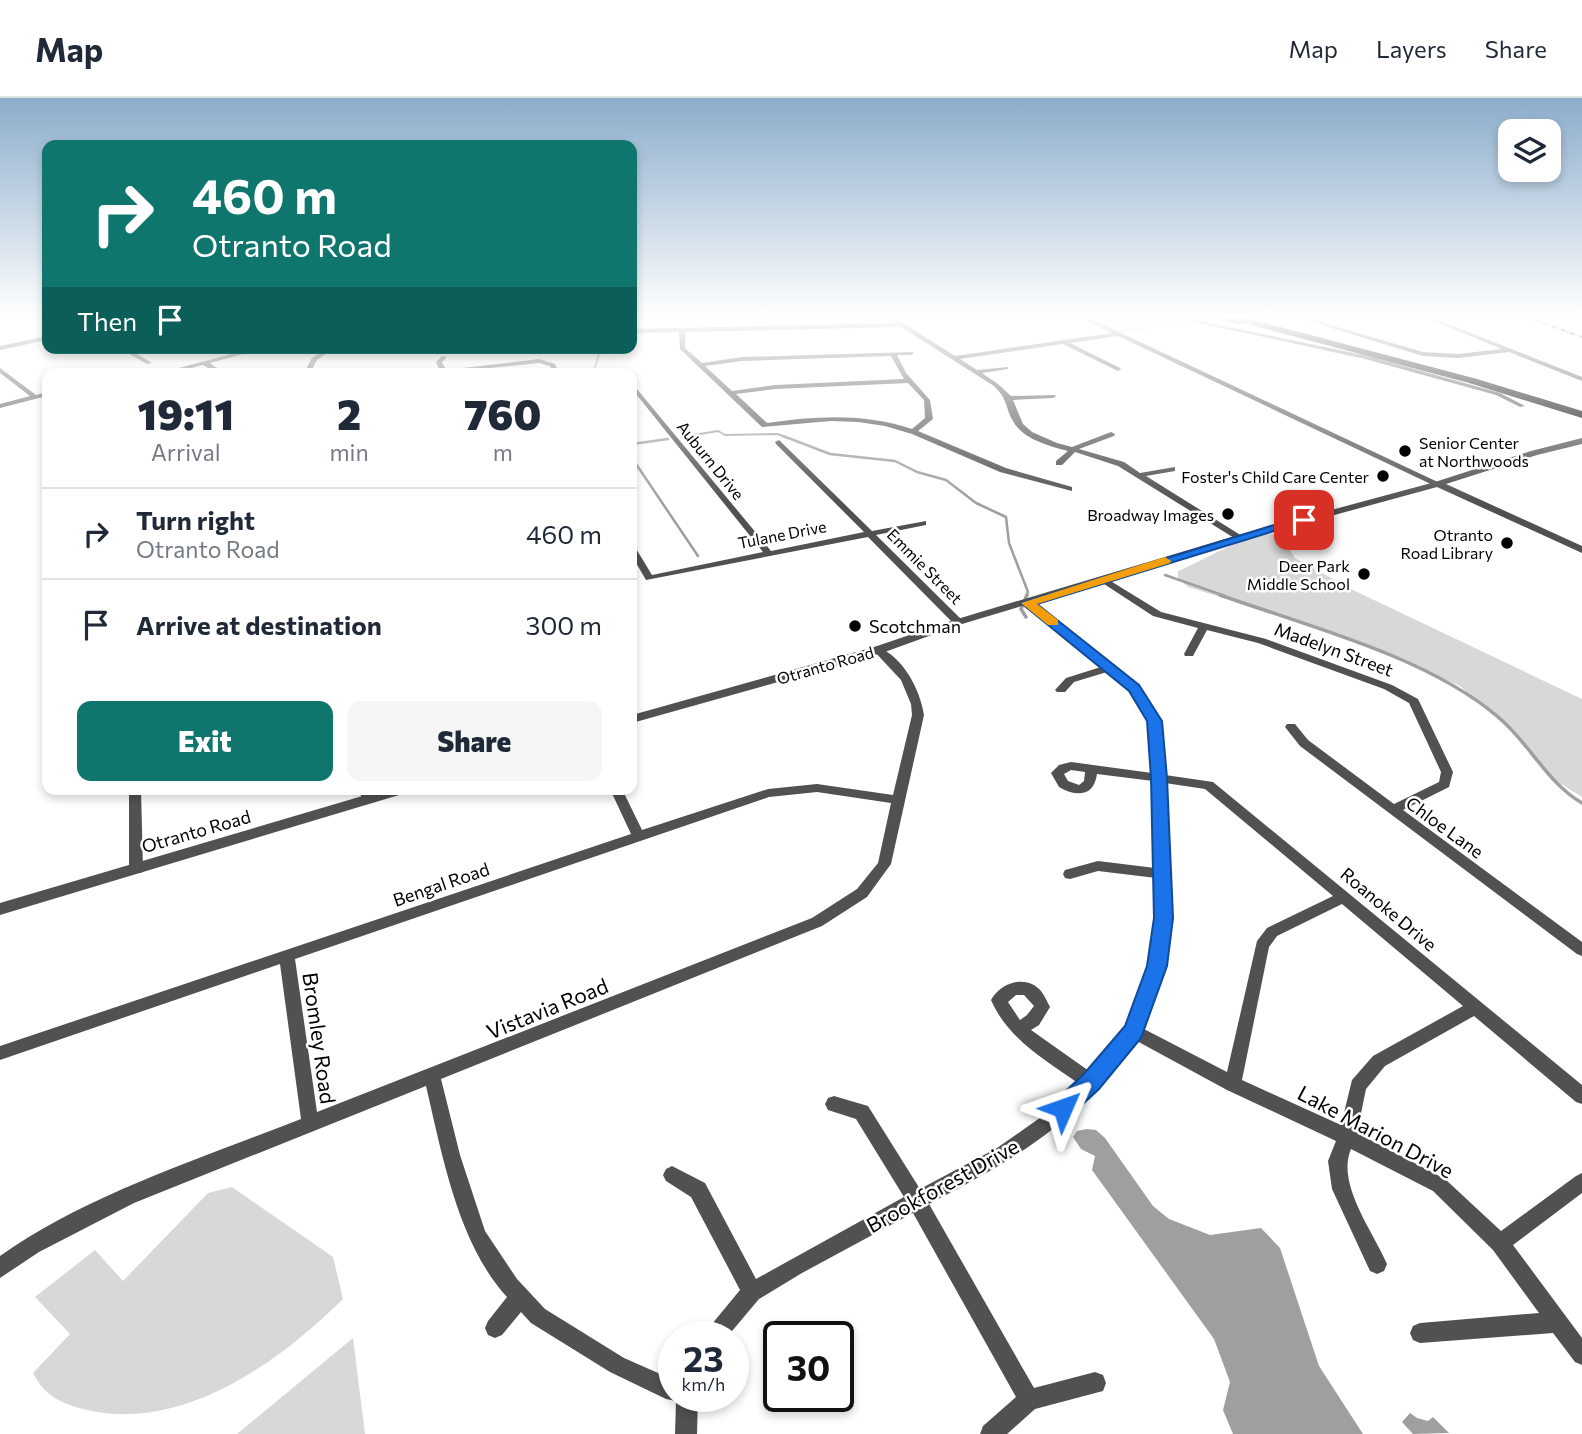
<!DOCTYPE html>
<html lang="en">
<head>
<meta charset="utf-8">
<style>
  :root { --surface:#fff; --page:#f6f6f7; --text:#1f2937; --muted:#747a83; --line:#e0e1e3; --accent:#0f766e }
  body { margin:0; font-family:Commissioner,sans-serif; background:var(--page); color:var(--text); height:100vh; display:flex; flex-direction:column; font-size:26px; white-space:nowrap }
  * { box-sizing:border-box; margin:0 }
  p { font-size:23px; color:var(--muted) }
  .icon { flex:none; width:38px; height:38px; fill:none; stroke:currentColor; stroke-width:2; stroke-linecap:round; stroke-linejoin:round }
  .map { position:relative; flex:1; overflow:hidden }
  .panel { position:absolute; left:42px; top:270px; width:595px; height:427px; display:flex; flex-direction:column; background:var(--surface); border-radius:14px; box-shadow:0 4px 10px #0003 }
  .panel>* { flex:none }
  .banner { position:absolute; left:42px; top:42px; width:595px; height:214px; border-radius:14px; box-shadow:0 4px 10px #0003; background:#0f766e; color:#fff; overflow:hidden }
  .controls { position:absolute; left:1498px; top:21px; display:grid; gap:14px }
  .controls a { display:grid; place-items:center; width:63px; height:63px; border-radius:14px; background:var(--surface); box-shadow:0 4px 10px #0003; font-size:35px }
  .speed { position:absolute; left:658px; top:1223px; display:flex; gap:14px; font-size:35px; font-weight:700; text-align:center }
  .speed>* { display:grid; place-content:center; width:91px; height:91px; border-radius:50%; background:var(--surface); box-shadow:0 4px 10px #0003; line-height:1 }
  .speed small { font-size:18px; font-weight:400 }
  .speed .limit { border:4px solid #111; border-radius:10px; background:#fff; color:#111 }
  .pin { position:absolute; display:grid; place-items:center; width:60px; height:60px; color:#fff; margin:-30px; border-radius:14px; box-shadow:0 4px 10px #0006 }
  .me { position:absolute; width:77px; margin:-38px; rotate:47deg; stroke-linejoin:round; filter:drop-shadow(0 0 5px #0008) }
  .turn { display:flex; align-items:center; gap:24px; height:147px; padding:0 35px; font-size:32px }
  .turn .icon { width:91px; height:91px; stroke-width:2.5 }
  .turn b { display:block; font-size:49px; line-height:60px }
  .then { display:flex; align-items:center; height:66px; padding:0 35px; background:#0003; gap:14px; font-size:26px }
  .eta { display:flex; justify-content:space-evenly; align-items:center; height:119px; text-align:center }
  .eta b { font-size:42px; font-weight:800; line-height:49px }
  .cta { display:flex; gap:14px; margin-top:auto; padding:14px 35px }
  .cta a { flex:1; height:80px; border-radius:14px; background:var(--accent); color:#fff; font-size:28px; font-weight:800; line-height:80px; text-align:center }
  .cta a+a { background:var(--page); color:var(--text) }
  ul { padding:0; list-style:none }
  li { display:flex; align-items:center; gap:21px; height:91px; padding:0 35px; border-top:2px solid var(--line) }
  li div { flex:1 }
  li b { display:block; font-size:26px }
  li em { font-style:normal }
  header { display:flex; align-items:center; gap:42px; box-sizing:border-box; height:98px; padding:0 35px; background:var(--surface); border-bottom:2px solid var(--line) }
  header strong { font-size:33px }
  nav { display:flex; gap:38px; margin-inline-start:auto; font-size:24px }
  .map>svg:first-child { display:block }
</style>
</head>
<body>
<header>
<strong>Map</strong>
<nav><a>Map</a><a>Layers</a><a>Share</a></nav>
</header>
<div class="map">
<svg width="1582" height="1336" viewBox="0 0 1582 1336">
  <rect width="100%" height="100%" fill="#fff"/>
  <path fill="#d8d8d8" d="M1084,218H1163L1196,223L1121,235Z
    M1272,436L1282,439L1295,460L1353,492L1582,601V699L1548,678L1528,648L1460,588L1383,554L1282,518L1188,489L1178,480V473C1210,460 1236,440 1272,436Z
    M232,1089L333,1159L343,1201C278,1265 181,1336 83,1311C60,1305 44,1297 33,1275L70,1236L35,1199L95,1152L123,1183L208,1095Z
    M353,1240L365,1336H237Z"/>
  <path fill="#9f9f9f" d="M1087,1031L1096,1032L1105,1040L1153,1108L1169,1121L1210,1137L1261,1130L1280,1150L1319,1268L1363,1336H1233L1223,1312L1230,1284L1214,1241L1092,1072L1095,1058L1081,1051L1073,1039L1077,1033Z
    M1410,1315L1417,1320L1428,1323L1433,1319L1449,1335L1413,1336L1402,1324Z"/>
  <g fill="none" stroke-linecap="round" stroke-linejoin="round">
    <path stroke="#9f9f9f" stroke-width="2" d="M593,275L601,250
      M682,339L718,333L725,337L778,336L787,340"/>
    <path stroke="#9f9f9f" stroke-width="2.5" d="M783,338L830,356L895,363L917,374L946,382L976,405L1006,419L1009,445L1028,494L1026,498
      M682,339L689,338
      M632,346L668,341
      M632,360L698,458
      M1165,477L1225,498"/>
    <path stroke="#9f9f9f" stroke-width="3.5" d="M1220,497C1307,528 1426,558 1497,618C1529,644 1546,684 1582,705
      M1026,519L1021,511L1027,497"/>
    <path fill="#515151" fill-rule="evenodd" d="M885,218H892L955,258L1112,235L1078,218H1085L1442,386L1435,388L1118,238L1070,245L1120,270L1121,271L1118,273L1063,246L960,261L977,272L1008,269V271L982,275L998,286L1011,298L1055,297L1056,298L1053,300L1013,302L1023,326L1032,334L1057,345L1072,349L1111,334L1115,336L1114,338L1079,351L1124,364L1140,375L1175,369V373L1146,378L1242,438V442L1239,443L1118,368L1075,354L1062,367H1056V363L1068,353C1049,348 1022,341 1013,323C1004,307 1009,303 994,288L901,229L685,234V250L702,265L742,259L914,254L912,257H897L906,275L930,302L933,321L918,333L1006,370L1072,389V393L1000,374L912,336L885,328L858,324L831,323L762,329L680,251L679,234L632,235V231L896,225ZM891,258L904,281L775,287L732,293L705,268L742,263ZM908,285L924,302L925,320L912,331C864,315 816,318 767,325L736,296L775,291Z
      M1167,218H1177L1368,258L1500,295L1525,308L1520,309L1496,297L1365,261Z
      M1292,218H1300L1423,254L1458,256L1502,251L1421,218H1428L1582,279V283L1509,254L1458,260L1423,258Z
      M1574,218H1582V221L1575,219Z
      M47,238V242L0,252V248Z
      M119,250H127L152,265L147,266Z
      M254,250H265L210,265L224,275H216L203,267L172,275H160Z
      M327,250H335L317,262L310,275H304L312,260Z
      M442,258L447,259L442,264L446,272L539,261L555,266L559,275H553L550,268L539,265L441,275L436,264Z
      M0,270L36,297L47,294V298L0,310V306L30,298L0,275Z
      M632,285L771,453L864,434L776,346L775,344L779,342L872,433L926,423V427L876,437L962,522V526H954L868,439L646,482L632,458V448L635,449L652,477L763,454L632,291Z
      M1104,479L1161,514L1266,541L1392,587L1418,601L1453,674L1449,689L1403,712L1582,844V858L1577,856L1300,648L1285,629L1287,626H1295L1308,642L1394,706L1439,684L1441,674L1409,605L1384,591L1258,545L1207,532L1193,558H1185L1184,556L1198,530L1153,518L1101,484L1099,482Z
      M1027,502L1110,566L1115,567L1116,570L1138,588L1160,623L1165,677L1213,684L1582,987V1006L1576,1004L1474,918L1385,968L1366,991L1357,1035L1445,1081L1501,1133L1576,1078L1582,1075V1095L1513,1147L1582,1240V1267L1575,1264L1553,1235L1420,1245L1413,1242L1410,1235L1413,1228L1420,1225L1539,1215L1493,1152L1433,1093L1351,1051C1336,1086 1373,1133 1387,1166L1384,1173L1377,1176L1370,1173L1332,1091L1328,1063L1336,1043L1227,992L1135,942C1110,973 1086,1006 1054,1030C1015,1061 972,1083 929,1106L1034,1290L1095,1274L1103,1277L1106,1285L1103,1293L1035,1311L1007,1336H980L983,1328L1016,1299L913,1115L802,1175L759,1201L727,1239H704L707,1232L740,1192L691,1099L666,1083L663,1077L666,1071L672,1068L705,1085L756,1181L904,1099L856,1021L828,1012L825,1006L828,1000L834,998L868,1008L920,1091L997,1050L1044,1017L1078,985C1045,962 1008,941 991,902C1001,884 1027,876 1041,893C1045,898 1047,904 1050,909L1039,927L1031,932L1089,973L1126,929L1149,868L1157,820L1156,780L1098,773L1070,781L1065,780L1063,776L1065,772L1098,763L1155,770L1153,683L1097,676C1094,699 1076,699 1059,689L1051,675L1059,667L1071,664L1152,675L1148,623L1130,592L1107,574L1074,584L1065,594H1057L1055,592L1066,580L1101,569L1024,507L1022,505ZM1071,672L1085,674L1084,683L1079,687L1068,683L1064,676ZM1165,685L1205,691L1333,798L1267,830L1257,843L1227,974L1142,930L1165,868L1171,820ZM1342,806L1463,908L1373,958L1352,982L1341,1027L1242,982L1269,849L1277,838ZM1016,897H1024L1034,908L1027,917L1020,922L1008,904Z
      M878,549C903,559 920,591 924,617L891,766L867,799L822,828L441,981L460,1057L485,1133L517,1181L545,1211L624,1260L674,1282V1298H698L697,1336H675L676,1303L666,1301L610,1274L531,1225L521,1214L502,1237L495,1240L488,1237L485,1230L488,1223L507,1199C458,1146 442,1056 426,988L134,1105L39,1154L0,1180V1158C86,1097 202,1060 301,1021L280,866L0,962V948L631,736L610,691H622L642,732L768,691L817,686L893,697L912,617L911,606L901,582L873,552ZM817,694L891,705L878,765L857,791L812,820L317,1014L295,861L769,699Z
      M129,691H141L143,771L141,775H131L129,771Z
      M359,691H371L374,702L373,705H363Z"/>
    <path fill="#515151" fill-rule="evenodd" d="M1582,340V346L1537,357L1446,386L1582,448V455L1437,389L1243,442L962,526L882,555L632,625V617L874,549L954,522L1235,438L1435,384L1531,353Z
      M386,691H411L409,694L0,817V805Z"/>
    <path fill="#000" fill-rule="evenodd" d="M1205,218H1239L1477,281L1582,313V320L1469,285L1244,225L1240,227Z"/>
    <path stroke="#000" stroke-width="2" stroke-dasharray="5 2 1 2" stroke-linecap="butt" d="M1523,218L1582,239"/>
  </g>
  <linearGradient id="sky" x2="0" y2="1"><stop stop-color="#8baccb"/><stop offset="0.54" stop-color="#fff"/><stop offset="1" stop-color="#fff" stop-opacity="0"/></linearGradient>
  <rect width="1582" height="405" fill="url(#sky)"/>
  <path fill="#1a73e8" stroke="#114b97" stroke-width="2" d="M1300,419L1310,422L1037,506L1139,587L1162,623L1167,680L1173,820L1167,868L1141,940L1099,991L1071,1017L1063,1020L1056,1017L1052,1010L1056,1002L1083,977L1125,928L1147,868L1154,820L1151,680L1147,623L1129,593L1021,505Z"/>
  <path fill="#f59e0b" d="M1165,459L1171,463L1170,465L1037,506L1058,522V527H1048L1021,505Z"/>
  <g fill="#000" stroke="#fff" stroke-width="2.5">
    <circle cx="1405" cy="353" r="7"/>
    <circle cx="1383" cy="378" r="7"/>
    <circle cx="1228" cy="416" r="7"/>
    <circle cx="1507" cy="445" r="7"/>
    <circle cx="1364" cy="476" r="7"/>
    <circle cx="855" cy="528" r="7"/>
  </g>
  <g text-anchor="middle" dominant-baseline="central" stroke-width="5" stroke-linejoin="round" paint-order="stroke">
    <g font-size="16" fill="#000" stroke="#fff" text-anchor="end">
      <text x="1419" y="344" text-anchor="start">Senior Center<tspan x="1419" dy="18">at Northwoods</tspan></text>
      <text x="1369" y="378">Foster's Child Care Center</text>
      <text x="1214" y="416">Broadway Images</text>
      <text x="1493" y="436">Otranto<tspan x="1493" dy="18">Road Library</tspan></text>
      <text x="1350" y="467">Deer Park<tspan x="1350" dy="18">Middle School</tspan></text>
    </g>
    <g font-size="16" fill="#000" stroke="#fff">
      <text transform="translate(711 362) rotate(51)">Auburn Drive</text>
      <text transform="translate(782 436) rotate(-11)">Tulane Drive</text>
      <text transform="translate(925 468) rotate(45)">Emmie Street</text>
      <text transform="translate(825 567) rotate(-16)">Otranto Road</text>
    </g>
    <g font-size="18" fill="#000" stroke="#fff" text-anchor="start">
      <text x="869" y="528">Scotchman</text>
    </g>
    <g font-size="18" fill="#000" stroke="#fff">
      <text transform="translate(1334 551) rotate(20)">Madelyn Street</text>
      <text transform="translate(1445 729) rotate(36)">Chloe Lane</text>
      <text transform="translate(196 733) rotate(-16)">Otranto Road</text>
      <text transform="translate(441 786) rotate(-19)">Bengal Road</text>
      <text transform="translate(1389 811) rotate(40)">Roanoke Drive</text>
    </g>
    <g font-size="21" fill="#000" stroke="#fff">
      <text transform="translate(547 910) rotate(-22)">Vistavia Road</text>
      <text transform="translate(320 940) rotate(82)">Bromley Road</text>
      <text transform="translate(1376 1033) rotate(28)">Lake Marion Drive</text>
      <text transform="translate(942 1087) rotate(-29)">Brookforest Drive</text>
    </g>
  </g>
</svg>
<div class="controls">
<a><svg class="icon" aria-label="layers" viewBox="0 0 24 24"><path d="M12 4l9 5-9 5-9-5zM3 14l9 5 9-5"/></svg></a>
</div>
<div class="speed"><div>23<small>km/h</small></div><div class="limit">30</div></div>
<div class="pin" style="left:1304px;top:422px;background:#d93025"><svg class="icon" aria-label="arrive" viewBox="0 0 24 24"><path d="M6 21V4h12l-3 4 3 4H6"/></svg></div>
<svg class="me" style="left:1063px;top:1010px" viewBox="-20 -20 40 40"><path d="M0-17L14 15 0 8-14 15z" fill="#1a73e8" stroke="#fff" stroke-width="4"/></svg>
<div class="banner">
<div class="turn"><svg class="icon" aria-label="right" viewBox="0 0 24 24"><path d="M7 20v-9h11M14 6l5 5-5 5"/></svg><div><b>460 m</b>Otranto Road</div></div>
<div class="then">Then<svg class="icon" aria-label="arrive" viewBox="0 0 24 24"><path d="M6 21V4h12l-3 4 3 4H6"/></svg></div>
</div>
<section class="panel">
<div class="eta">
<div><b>19:11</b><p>Arrival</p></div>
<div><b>2</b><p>min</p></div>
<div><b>760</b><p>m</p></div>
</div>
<ul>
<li><svg class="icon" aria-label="right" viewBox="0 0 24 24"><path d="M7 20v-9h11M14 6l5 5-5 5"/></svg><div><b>Turn right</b><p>Otranto Road</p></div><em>460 m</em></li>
<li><svg class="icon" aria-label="arrive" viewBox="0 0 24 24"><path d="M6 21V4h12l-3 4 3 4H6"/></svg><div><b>Arrive at destination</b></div><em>300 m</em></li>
</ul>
<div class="cta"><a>Exit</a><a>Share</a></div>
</section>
</div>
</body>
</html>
